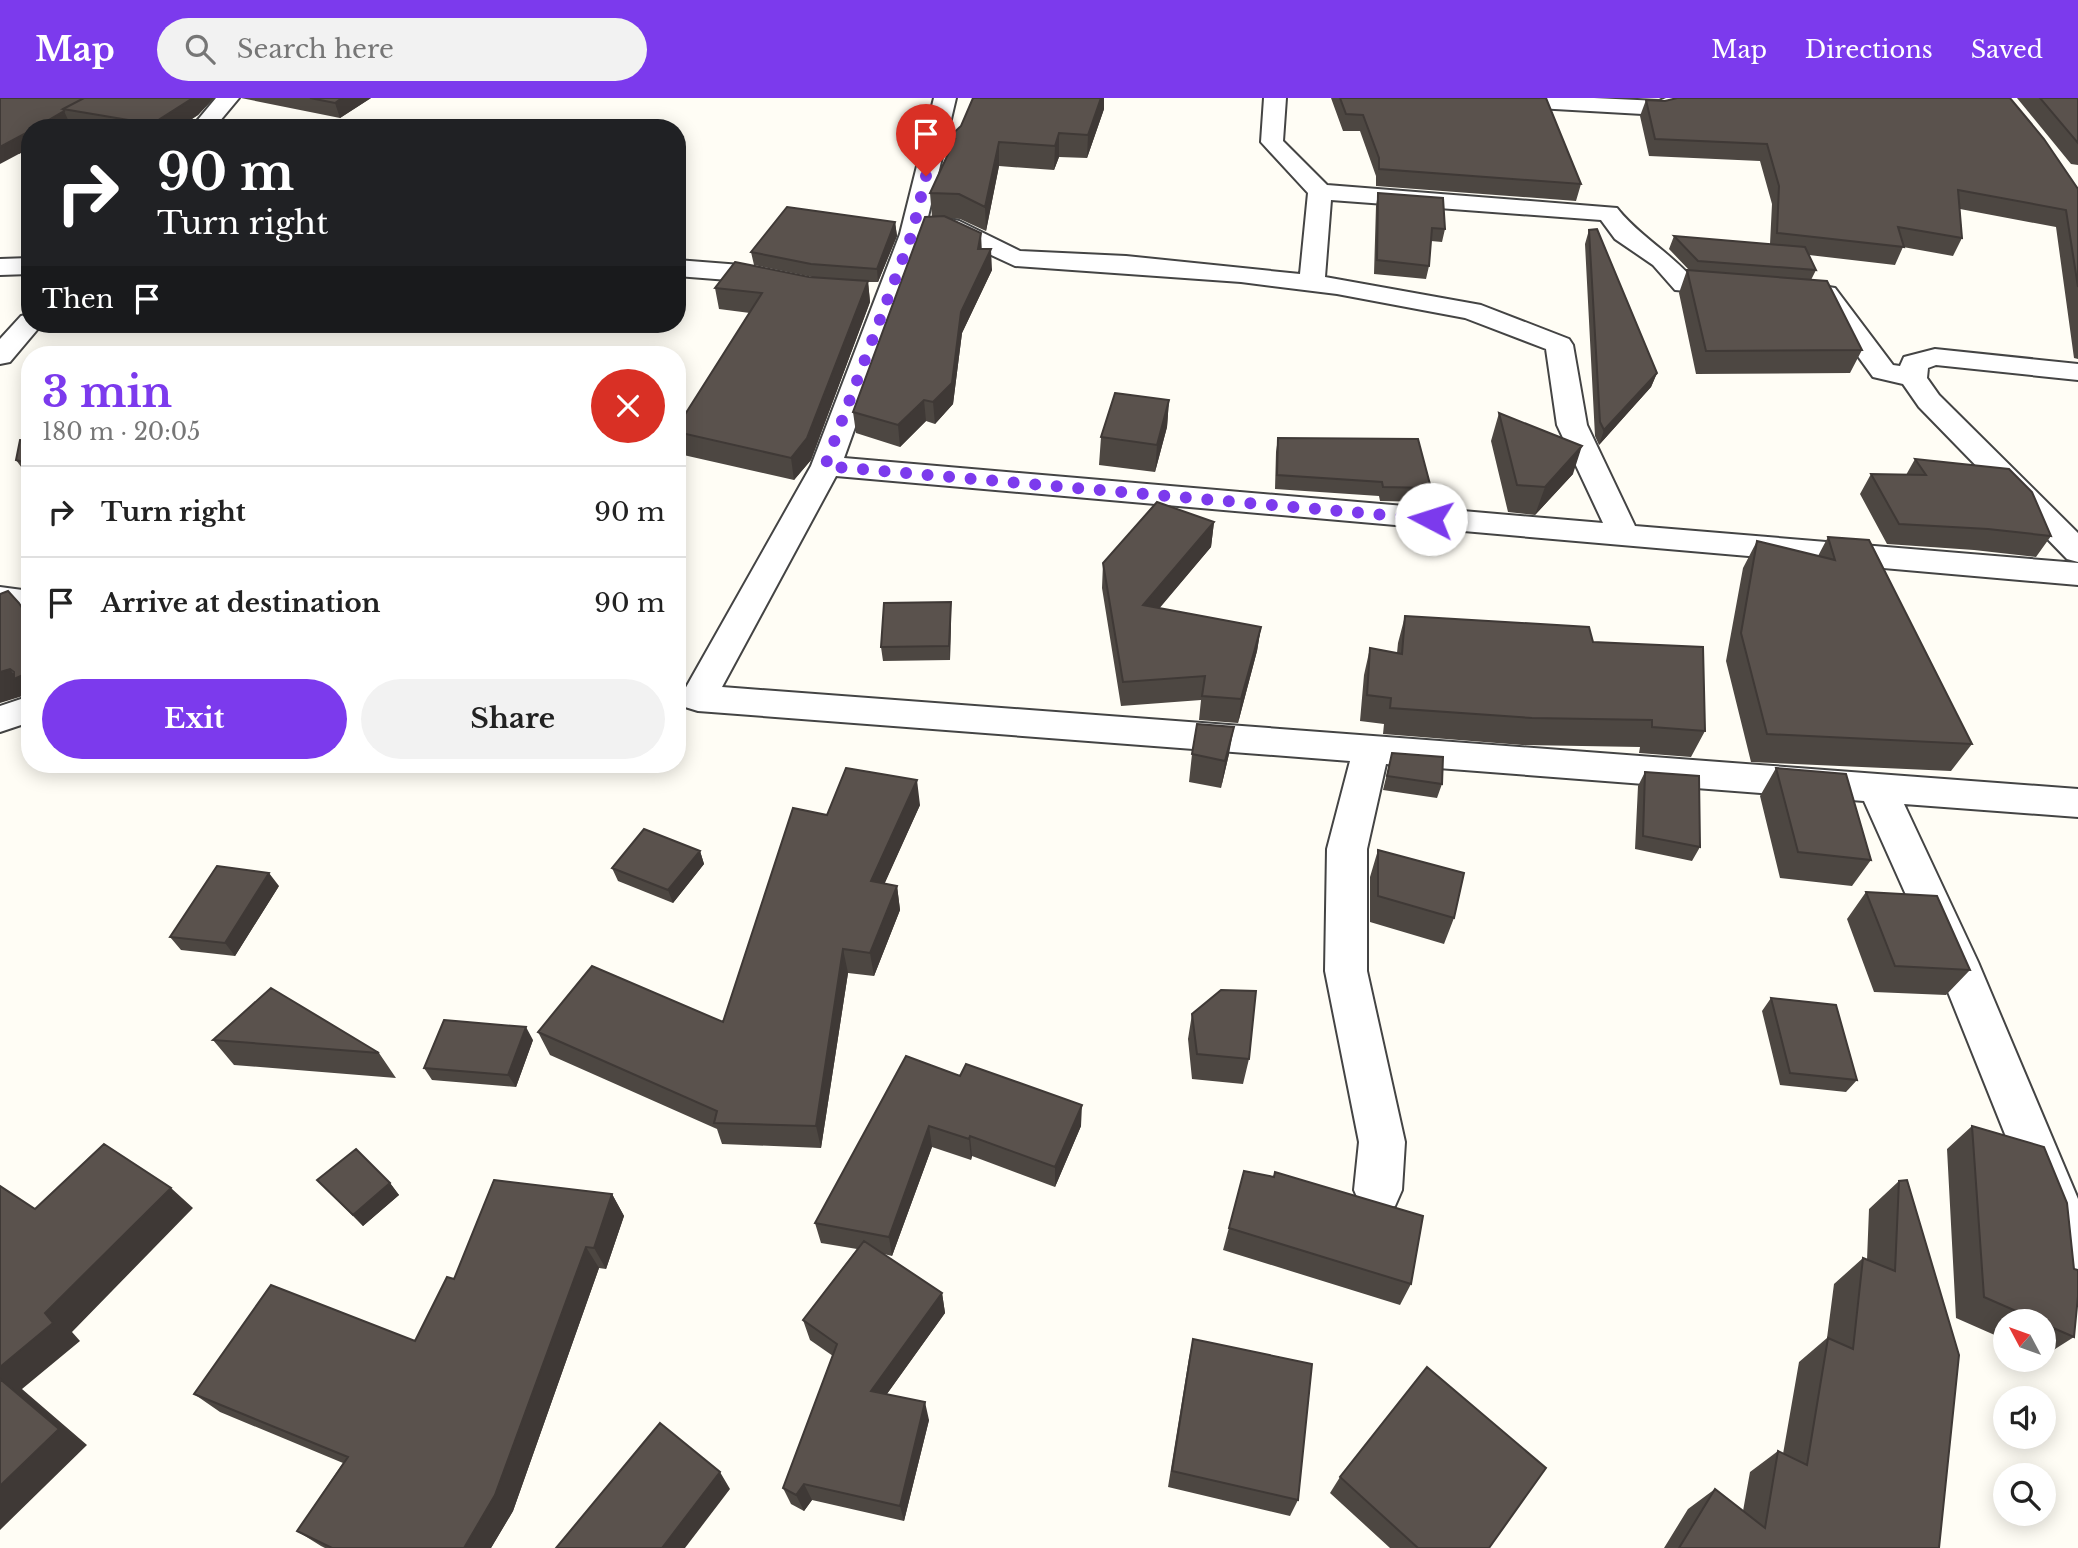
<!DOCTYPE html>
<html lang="en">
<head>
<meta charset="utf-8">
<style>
  :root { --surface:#fff; --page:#f2f2f2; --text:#222; --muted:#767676; --line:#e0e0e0; --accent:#7c3aed }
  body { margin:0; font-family:"Libre Baskerville",serif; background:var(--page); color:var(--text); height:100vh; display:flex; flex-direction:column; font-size:26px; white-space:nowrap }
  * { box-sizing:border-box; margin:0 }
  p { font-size:23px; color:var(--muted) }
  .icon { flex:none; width:38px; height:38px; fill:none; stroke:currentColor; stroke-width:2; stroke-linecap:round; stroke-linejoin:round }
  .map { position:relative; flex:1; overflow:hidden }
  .panel { position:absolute; left:21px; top:248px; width:665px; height:427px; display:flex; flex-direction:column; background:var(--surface); border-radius:28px; box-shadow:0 4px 18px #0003 }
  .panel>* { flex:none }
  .banner { position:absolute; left:21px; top:21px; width:665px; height:214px; border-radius:28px; box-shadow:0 4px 18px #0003; background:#202124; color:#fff; overflow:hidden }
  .needle { width:46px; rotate:311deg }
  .tools { position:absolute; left:1993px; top:1211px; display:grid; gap:14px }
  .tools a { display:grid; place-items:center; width:63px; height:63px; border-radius:50%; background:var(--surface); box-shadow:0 4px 18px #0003; font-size:35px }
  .pin { position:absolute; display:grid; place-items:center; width:60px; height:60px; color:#fff; margin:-72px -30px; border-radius:50% 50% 50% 0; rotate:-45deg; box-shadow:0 0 7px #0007 }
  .pin .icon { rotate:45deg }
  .me { position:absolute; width:77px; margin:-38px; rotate:275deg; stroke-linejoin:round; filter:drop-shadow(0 0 5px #0008) }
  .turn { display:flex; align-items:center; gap:24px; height:147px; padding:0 21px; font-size:32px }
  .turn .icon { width:91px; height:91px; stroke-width:2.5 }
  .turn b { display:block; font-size:49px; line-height:60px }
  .then { display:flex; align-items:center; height:66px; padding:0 21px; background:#0003; gap:14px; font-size:26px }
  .round { display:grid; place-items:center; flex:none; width:74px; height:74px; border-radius:37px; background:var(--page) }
  .head { display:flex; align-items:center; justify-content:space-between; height:119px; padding:0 21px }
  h1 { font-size:42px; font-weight:700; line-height:52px; color:var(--accent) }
  .button { display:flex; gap:14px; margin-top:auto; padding:14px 21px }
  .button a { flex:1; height:80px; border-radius:42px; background:var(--accent); color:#fff; font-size:28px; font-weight:700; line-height:80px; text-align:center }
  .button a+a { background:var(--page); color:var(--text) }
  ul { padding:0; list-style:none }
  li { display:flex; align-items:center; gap:21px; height:91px; padding:0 21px; border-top:2px solid var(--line) }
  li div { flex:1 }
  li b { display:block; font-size:26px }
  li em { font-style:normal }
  header { display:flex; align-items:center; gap:42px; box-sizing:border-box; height:98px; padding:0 35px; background:var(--accent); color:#fff }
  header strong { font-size:33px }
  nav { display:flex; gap:38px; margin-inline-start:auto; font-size:24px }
  .search { width:490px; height:63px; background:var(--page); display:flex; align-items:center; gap:18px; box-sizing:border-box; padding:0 24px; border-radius:38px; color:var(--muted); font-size:26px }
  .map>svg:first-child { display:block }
</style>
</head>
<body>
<header>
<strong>Map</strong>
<div class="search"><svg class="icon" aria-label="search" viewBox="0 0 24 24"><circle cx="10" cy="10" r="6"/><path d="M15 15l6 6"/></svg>Search here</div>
<nav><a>Map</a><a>Directions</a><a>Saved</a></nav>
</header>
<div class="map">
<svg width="2078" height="1450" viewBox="0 0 2078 1450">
  <rect width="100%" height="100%" fill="#fffdf5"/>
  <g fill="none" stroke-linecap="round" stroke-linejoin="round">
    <g stroke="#444" stroke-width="4">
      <path id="minor" d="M216,0H239L214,30H191Z
        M934,0H956L927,123L950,121L959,123L1020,153L1126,158L1300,176L1308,95L1261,44L1264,0H1286L1283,43L1327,87L1617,110C1638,137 1668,153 1691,179L1744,183L1748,189L1744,195L1735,197L1675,192L1653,167L1615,141L1601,122L1331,102L1325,179L1481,207L1569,241L1573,247L1587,327L1635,428L2078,465V487L836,378L722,589L2078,691V719L1904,706L1978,864L2078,1101V1182L2061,1176L1936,864L1864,703L1386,666L1367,751V873L1405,1044L1402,1092L1395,1108L1378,1114L1361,1108L1354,1092L1359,1044L1325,873L1327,751L1350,663L698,613L685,609L680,600L811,368L900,136ZM925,134L946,136L1015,168L1241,184L1337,196L1465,220L1546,251L1557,327L1603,425L844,360Z
        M1459,0H1594L1659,3L1666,0H1689L1679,12L1660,17L1470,6L1462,5Z
        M30,160V176L0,177V161Z
        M677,162L741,167L789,178L793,183L789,188L780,191L741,183L677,178Z
        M1816,187L1835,190L1893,267L1900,268L1904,259L1935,251L2078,266V282L1936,267L1928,270L1927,280L1939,297L2078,435V464L2067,461L1919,309L1903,286L1873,279L1818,203L1807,201L1803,195L1807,189Z
        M30,216V226H42L10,264L0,266V241L21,218Z
        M0,489L30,493V515L0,511Z
        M30,598V624L0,634V608Z"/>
    </g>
    <use href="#minor" fill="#fff" fill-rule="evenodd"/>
  </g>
  <path fill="#4d4742" d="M0,0H214L198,17L178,30H90L70,26L64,30H30V50L19,56Z
    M241,0H371L340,20Z
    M1331,0H1546L1581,86L1576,103L1376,88V78L1360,33H1343Z
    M2017,0H2078V67L2071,66Z
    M1646,2L1665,3L2078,91V261L2074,260L2056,129L1960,111L1962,140L1953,158L1903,149L1895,167L1809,157L1816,172L1811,182L1862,252L1850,275L1696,276L1679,195L1687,172H1689L1669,151L1674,138L1770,146L1772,106L1760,63L1649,58L1640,18Z
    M1104,11L1087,60L1059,59L1054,72L999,68L986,133L960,121L949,120L982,151L992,172L962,235L953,306L935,326L926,323L900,349L856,335L853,314L932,119L930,95L949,53L948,40Z
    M1378,95L1445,131L1442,144L1431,143L1429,168L1426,181L1374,176L1376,108Z
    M895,124L897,138L878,184H868L870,204L811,362L794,382L679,356L677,347V329L750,215L719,211L715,190L812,179L754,167L751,154Z
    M1589,132L1657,275L1651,289L1599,347L1595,338L1585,146Z
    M1169,302L1167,329L1155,374L1099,367L1101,339Z
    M1499,315L1573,376L1535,417L1508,414L1491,343Z
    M1278,340L1431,390L1428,404L1380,403L1379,398L1275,391L1276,354Z
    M30,343V381L16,362Z
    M1915,361L2051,438L2036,459L1974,452L1887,446L1860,396L1871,376L1906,377Z
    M1214,424L1211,449L1159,510L1261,529L1257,553L1238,625L1199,622L1201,602L1121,608L1102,490L1103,465Z
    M1828,439L1972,646L1951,673L1751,664L1726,563L1743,470L1757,443L1818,458Z
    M951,518L950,562L883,563L881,549Z
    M1405,518L1593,544L1705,633L1691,659L1639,655L1640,649L1522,647L1383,636L1384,626L1360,623L1364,577L1370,550L1397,555L1398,545Z
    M1392,655L1442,686L1437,700L1383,692Z
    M1192,656H1229L1221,690L1189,684Z
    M1776,670L1871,762L1852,788L1780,780L1760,698Z
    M1645,674L1700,749L1692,763L1635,751L1638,688Z
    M920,707L884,786L897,788L900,812L874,878L848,875L821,1050L722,1046L717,1031L550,957L538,934L723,924L827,717Z
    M1378,752L1454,820L1444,846L1370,824V779Z
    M700,753L704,766L673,805L618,783L612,770Z
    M279,788L235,858L181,852L170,839Z
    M1866,794L1970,872L1946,897L1874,894L1847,821Z
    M1771,900L1857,982L1846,994L1780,987L1762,913Z
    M1192,916L1249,961L1243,986L1192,981L1188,941Z
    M213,942L379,955L396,980L234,967Z
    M533,942L516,989L432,982L424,970Z
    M906,958L1081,1028L1055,1089L972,1058L971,1062L932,1049L892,1158L884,1156L942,1195L945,1215L887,1296L929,1322L904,1423L812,1402L804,1413L791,1406L783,1390L833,1258L810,1242L803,1222L857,1151L821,1145L815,1125Z
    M1972,1028L2074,1239L2044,1258V1223H2006V1242L1956,1220L1947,1051Z
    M1244,1073L1411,1186L1400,1207L1223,1152Z
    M317,1082L390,1085L399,1097L363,1128Z
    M1899,1083L1939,1450H1664L1688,1411L1715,1391L1743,1413L1750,1374L1778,1353L1783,1356L1799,1264L1827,1240L1834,1186L1863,1160L1867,1162L1869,1111Z
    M612,1096L624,1118L606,1171L599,1170L513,1413L491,1450H325L321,1448L297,1433L343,1365L220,1314L194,1296L415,1243L454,1181Z
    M1193,1241L1298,1402L1290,1418L1168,1389L1189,1260Z
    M1340,1379L1489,1450H1390L1330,1395Z"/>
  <path fill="#3f3936" d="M193,0H214L198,17L178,30H154L152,26Z
    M342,0H371L340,20L335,5Z
    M1101,0H1104V11L1087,60L1088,37Z
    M64,13L70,26L64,30H35Z
    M30,33V50L0,66V49Z
    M1059,35V59L1054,72L1055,48Z
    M999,44V68L986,133L985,109Z
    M895,124L897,138L878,184L877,171Z
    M981,135L982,156L978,151Z
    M991,151L992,172L962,235L953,306L935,326L933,304L961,214Z
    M868,183L870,204L811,362L794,382L791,360Z
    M1657,275L1651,289L1599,347L1604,332Z
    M924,302L926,323L900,349L898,327Z
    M1169,302L1167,329L1155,374L1157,347Z
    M1582,348L1573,376L1535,417L1545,389Z
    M1214,424L1211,449L1142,531L1143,507Z
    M951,504V518L950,562L949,548Z
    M1261,529L1257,553L1238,625L1241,601Z
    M10,571L17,579L30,574V602L26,597L0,605V574Z
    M1234,629L1229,656L1221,690L1225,663Z
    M917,682L920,707L875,807L871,783Z
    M700,753L704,766L673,805L668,792Z
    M269,775L279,788L235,858L225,845Z
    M897,788L900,812L874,878L870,855Z
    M843,851L848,875L821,1050L816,1028Z
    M526,929L533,942L516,989L508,977Z
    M1082,1007L1081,1028L1055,1089V1069Z
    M929,1028L932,1049L892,1158L889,1139Z
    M970,1038L972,1058L971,1062L969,1041Z
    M390,1085L399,1097L363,1128L353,1117Z
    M171,1090L193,1110L72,1234L80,1243L22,1291L87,1347L0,1432V1269L45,1215Z
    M612,1096L624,1118L606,1171L594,1150Z
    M586,1149L599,1170L513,1413L491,1450H464Z
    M942,1195L945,1215L876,1311L871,1293Z
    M925,1304L929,1322L904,1423L900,1408Z
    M720,1374L730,1391L685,1450H662Z
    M804,1386L812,1402L804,1413L796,1397Z"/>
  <path fill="#5a524d" stroke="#3f3936" stroke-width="2" d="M0,0H84L63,11L64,13L35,30H30V33L0,49Z
    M84,0H193L152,26L63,11Z
    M310,0H342L335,5Z
    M973,0H1101L1088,37L1059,35L1055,48L999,44L985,109L959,96L930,95L955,41L948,40L961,28Z
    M1340,0H1546L1581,86L1379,71V60L1363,17L1346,16Z
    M1677,0H2010L2044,41L2078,91V189L2066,112L1958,92L1962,140L1898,129L1904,149L1777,135L1779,88L1767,46L1655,41L1646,2L1665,3Z
    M2040,0H2078V45Z
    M1378,95L1443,100L1445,131L1432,130L1429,168L1377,162Z
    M787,109L895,124L877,171L811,166L751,154Z
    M944,118L981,135L978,151H991L961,214L952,285L933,304L924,302L898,327L853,314L925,119Z
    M1597,131L1657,275L1604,332L1600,324L1589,132Z
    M1674,138L1805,149L1816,172L1698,163Z
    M735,164L809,179L868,183L807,340L791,360L677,334V329L762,195L715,190Z
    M1687,172L1827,183L1862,252L1706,253Z
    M536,256V257H491Z
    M1115,295L1169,302L1157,347L1101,339Z
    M1499,315L1582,348L1545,389L1517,387Z
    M1278,340L1418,341L1431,390L1383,389L1382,384L1277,377Z
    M20,342L30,343V366L16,362Z
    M1915,361L2009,371L2032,394L2051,438L1988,431L1899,426L1871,376L1926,377Z
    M1157,404L1214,424L1143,507L1261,529L1241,601L1202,598L1205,578L1123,584L1103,465Z
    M1828,439L1869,442L1972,646L1767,636L1741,535L1757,443L1835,462Z
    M8,493L19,505L30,523V574L14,581V574L10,571L0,574V496Z
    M951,504L949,548L881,549L884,505Z
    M1405,518L1589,529L1593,544L1703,549L1705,633L1652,629V622L1532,620L1390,610L1391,600L1367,597L1370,550L1402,556Z
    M1197,626L1234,629L1225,663L1192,656Z
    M1392,655L1443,659L1442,686L1387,678Z
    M846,670L917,682L871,783L897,788L870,855L843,851L816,1028L714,1025L717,1013L538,934L592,868L723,924L793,710L827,717Z
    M1776,670L1846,676L1871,762L1798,754Z
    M1645,674L1699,678L1700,749L1643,738Z
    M644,731L700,753L668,792L612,770Z
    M1378,752L1464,775L1454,820L1378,798Z
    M217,768L269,775L225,845L170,839Z
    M1866,794L1937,798L1970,872L1895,868Z
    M271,890L379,955L213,942Z
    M1221,892L1256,893L1249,961L1197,956L1192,916Z
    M1771,900L1836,907L1857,982L1790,975Z
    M444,922L526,929L508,977L424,970Z
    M906,958L960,978L966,966L1082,1007L1055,1069L970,1038L969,1041L929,1028L889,1139L815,1125Z
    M1972,1028L2044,1049L2067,1105L2074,1171L2078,1172V1198L2074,1239L2044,1226V1223H2039L1984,1199Z
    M104,1046L171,1090L45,1215L53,1225L0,1269V1088L35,1111Z
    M356,1051L390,1085L353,1117L317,1082Z
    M1244,1073L1274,1079L1275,1074L1423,1118L1411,1186L1229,1130Z
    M494,1082L612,1096L594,1150L586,1149L495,1397L464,1450H332L297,1433L348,1359L194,1296L271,1187L415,1243L447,1179L454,1181Z
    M1907,1082L1959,1257L1939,1450H1679L1715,1391L1765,1430L1778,1353L1807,1367L1828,1240L1853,1251L1863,1160L1895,1173L1899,1083Z
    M864,1143L942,1195L871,1293L925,1304L900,1408L804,1386L796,1397L783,1390L837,1246L803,1222Z
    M1193,1241L1312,1266L1298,1402L1172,1373Z
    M1427,1269L1546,1370L1489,1450H1418L1340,1379Z
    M0,1281L59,1331L0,1388Z
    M660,1325L720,1374L662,1450H556Z"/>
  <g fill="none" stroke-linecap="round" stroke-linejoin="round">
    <path stroke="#7c3aed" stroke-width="12" stroke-dasharray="0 21.6" d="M926,78L912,136L825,368L1431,421"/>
  </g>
</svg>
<div class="tools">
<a><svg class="needle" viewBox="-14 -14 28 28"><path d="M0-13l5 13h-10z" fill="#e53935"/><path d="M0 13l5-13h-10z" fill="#767676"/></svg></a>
<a><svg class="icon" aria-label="sound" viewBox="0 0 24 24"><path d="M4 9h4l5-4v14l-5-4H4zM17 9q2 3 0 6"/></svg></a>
<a><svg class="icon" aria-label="search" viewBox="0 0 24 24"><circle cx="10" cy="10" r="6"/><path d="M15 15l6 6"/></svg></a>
</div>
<div class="pin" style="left:926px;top:78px;background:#d93025"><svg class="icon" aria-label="arrive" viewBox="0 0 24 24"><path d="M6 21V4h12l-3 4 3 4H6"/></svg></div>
<svg class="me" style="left:1431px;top:421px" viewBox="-20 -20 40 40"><circle r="19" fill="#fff"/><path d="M0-13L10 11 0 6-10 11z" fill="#7c3aed"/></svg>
<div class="banner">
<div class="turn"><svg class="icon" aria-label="right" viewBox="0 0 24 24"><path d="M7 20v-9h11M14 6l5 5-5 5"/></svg><div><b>90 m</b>Turn right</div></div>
<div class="then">Then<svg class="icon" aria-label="arrive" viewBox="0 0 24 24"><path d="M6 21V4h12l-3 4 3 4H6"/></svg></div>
</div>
<section class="panel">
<div class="head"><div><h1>3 min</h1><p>180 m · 20:05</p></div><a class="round" style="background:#d93025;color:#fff"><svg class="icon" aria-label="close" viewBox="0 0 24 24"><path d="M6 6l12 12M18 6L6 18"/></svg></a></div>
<ul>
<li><svg class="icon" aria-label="right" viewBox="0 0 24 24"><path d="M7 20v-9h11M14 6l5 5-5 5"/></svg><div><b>Turn right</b></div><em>90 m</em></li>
<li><svg class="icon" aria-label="arrive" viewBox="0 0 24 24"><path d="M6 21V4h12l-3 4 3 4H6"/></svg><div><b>Arrive at destination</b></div><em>90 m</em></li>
</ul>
<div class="button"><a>Exit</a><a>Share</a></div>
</section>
</div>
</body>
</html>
